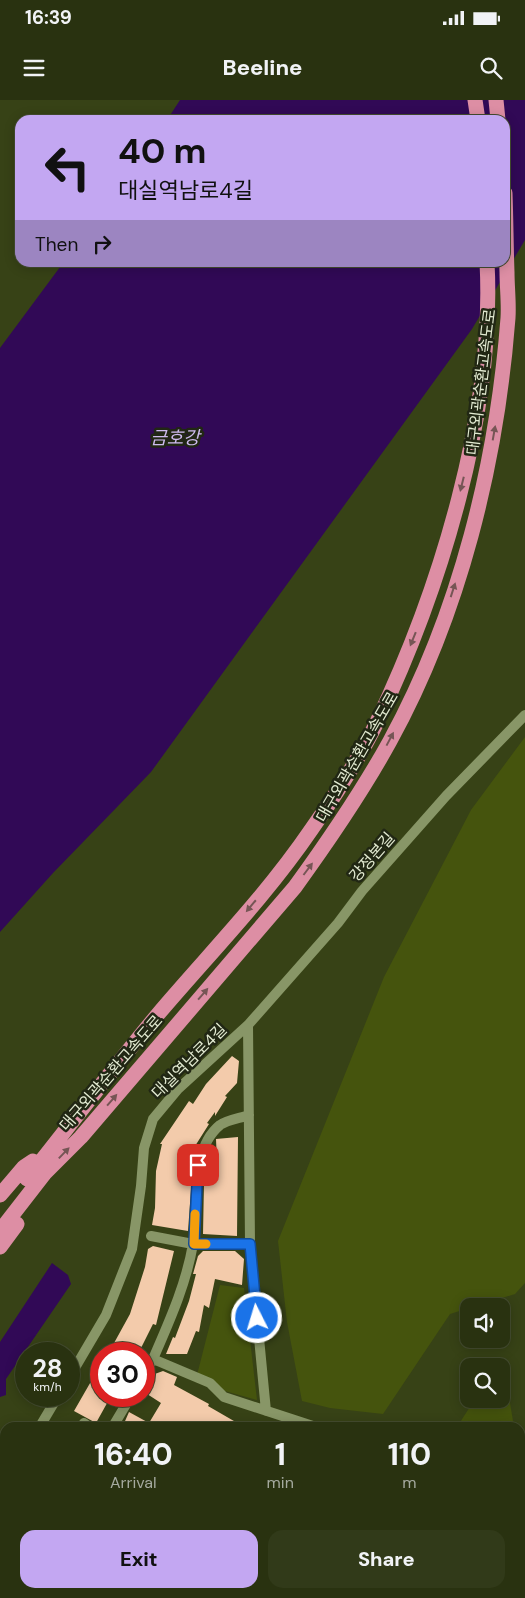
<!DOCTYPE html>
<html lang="en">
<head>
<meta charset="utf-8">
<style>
  :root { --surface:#293210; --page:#313a19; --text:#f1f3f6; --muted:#a5aa9f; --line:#454d30; --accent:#c3a7f2 }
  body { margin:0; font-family:"DM Sans","Noto Sans KR",sans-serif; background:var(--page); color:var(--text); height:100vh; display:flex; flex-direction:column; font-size:19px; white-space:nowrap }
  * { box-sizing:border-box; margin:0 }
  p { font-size:16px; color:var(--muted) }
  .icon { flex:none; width:28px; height:28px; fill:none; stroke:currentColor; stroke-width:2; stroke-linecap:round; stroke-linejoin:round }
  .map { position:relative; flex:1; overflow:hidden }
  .side { position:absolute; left:0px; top:1322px; width:525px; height:176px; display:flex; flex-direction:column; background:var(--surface); border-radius:15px 15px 0 0; box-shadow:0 2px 12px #0003,0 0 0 1px var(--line) }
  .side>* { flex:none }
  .top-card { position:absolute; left:15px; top:15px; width:495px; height:152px; border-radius:15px; box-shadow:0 2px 12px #0003,0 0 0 1px var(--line); background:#c3a7f2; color:#111; overflow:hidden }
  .controls { position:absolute; left:460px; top:1198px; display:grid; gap:10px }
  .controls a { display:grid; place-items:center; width:50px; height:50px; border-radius:10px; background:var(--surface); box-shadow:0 2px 12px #0003,0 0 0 1px var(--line); font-size:25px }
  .speed { position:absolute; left:15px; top:1242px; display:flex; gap:10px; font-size:25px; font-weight:700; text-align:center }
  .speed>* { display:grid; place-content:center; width:65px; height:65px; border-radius:50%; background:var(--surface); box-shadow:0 2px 12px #0003,0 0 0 1px var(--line); line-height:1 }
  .speed small { font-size:12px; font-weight:400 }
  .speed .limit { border:8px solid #d22; background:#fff; color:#111 }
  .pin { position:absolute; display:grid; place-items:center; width:42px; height:42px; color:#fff; margin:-21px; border-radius:10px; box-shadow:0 2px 8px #0006 }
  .me { position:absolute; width:55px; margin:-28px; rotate:355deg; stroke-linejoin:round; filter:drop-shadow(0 0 4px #0008) }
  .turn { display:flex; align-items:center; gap:18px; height:105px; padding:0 20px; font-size:22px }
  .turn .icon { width:65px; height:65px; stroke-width:2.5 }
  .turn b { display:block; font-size:35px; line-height:42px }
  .then { display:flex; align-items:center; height:48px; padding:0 20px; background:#0003; gap:10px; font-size:19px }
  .eta { display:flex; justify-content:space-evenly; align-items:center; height:85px; text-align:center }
  .eta b { font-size:30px; font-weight:800; line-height:35px }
  .action { display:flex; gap:10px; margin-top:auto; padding:10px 20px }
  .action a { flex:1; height:58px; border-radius:15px; background:var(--accent); color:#111; font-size:20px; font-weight:800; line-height:58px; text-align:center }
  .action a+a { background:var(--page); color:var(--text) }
  .status { display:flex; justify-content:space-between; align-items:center; height:35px; padding:0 25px; background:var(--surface); direction:ltr }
  .status svg { height:14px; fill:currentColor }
  header { display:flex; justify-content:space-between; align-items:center; height:65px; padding:0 20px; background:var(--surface); font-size:22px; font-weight:800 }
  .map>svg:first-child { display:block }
</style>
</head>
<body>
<div class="status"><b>16:39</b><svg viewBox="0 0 49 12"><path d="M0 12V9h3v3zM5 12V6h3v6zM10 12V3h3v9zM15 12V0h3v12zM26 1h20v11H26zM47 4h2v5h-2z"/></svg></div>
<header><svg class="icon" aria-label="menu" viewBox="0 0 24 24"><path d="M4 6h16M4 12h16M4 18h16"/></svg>Beeline<svg class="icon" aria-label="search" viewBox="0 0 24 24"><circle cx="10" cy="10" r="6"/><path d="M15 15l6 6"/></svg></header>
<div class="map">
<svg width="525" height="1498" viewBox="0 0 525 1498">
  <rect width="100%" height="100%" fill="#374216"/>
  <path fill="#45540d" d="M525,637V1183L515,1194L476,1206H469V1208L450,1214L383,1314L330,1308L302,1301L287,1222L278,1141L384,877L471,710Z
    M220,1185L244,1188L257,1300L225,1291L197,1275Z
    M504,1267L514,1327H457L475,1299H501V1270Z
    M520,1346L522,1349L525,1346V1498H472L473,1494H520Z"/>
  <path fill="#310956" d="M180,0H525V140L472,229L151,672L53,773L0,832V248L63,163L505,162V20H167Z
    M52,1163L68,1175L71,1184L6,1279V1295L0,1297V1242Z"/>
  <path fill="#f3cbab" d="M232,956L239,961L237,983L225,996L227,997L215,1016V1012L207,1023L209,1024L185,1062H193L188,1131L152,1125L155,1108L156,1071L162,1044H160L189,1001L193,1004L206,984Z
    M238,1037L237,1136L203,1134L204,1082L207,1063L217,1064L216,1039Z
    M153,1146L174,1151L156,1225L153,1224L138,1254H108L130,1214L145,1167L148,1149Z
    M203,1151H235L244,1159L242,1185L215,1179L209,1208L204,1205L199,1232L196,1231L187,1254H166L173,1237L175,1238L189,1201L196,1174H193L198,1156Z
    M101,1264V1296H111L96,1323L74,1311Z
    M163,1271L177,1277L174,1285L209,1304L208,1306L246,1328H122L129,1312L149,1323L161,1303L144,1292V1288L152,1275Z"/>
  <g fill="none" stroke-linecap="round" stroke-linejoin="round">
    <path stroke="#889667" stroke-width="10" d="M248,925L250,1144L266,1311
      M249,1015C241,1018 227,1020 220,1025C188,1051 200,1109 193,1144C186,1185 169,1222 153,1259L210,1283L224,1297L319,1328
      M151,1136L193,1144H250
      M144,1275L153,1259
      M69,1278L106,1215L132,1149L141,1086L144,1048L153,1019L178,989L248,925L338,823L362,791L446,696L525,615
      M84,1323L91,1328
      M39,1328L58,1296
      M112,1328L131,1296
      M0,1393L5,1385
      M0,1423L5,1426
      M129,1494L137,1498
      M392,1494L401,1498
      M164,1498L167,1494
      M311,1498L313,1494"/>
    <path stroke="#889667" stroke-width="10" d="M0,1351L5,1354
      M256,1494L264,1498"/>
    <path stroke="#dd8ea4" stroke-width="15" d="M475,0L478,20
      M496,0L498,20
      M27,1079C71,1024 114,967 159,913C210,853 266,796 311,730C335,696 359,659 377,622C441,488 495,311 487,162
      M0,1095L24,1067L33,1061
      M0,1131L45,1073L81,1037L295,787C329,740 362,692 390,641C460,513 497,362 508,218C509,203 507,187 507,172C506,146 506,119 505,93
      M0,1147L17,1124"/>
  </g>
  <defs><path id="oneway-solid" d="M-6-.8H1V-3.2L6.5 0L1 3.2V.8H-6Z" transform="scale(1.25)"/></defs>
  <g fill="#765555">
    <use href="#oneway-solid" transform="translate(494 333) rotate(-80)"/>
    <use href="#oneway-solid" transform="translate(462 384) rotate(104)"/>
    <use href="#oneway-solid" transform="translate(453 490) rotate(-72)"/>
    <use href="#oneway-solid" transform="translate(413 539) rotate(112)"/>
    <use href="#oneway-solid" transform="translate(390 639) rotate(-62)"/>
    <use href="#oneway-solid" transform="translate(308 769) rotate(-53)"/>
    <use href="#oneway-solid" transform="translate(251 806) rotate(130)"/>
    <use href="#oneway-solid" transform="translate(203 894) rotate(-49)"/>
    <use href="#oneway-solid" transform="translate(112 1000) rotate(-49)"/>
    <use href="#oneway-solid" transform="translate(64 1053) rotate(-46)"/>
  </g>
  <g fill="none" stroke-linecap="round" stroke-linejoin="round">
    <g stroke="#114b97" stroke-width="12">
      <path id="route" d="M198,1065L194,1144H250L257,1218"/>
    </g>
    <use href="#route" stroke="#1a73e8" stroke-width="9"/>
    <path stroke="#f59e0b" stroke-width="9" d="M195,1114L194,1144H206"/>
  </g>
  <g text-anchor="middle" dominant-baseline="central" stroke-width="5" stroke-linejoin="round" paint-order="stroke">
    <g font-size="16" fill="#e2ead1" stroke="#212714">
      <text transform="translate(481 282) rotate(-83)">대구외곽순환고속도로</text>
      <text transform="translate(357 657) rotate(-60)">대구외곽순환고속도로</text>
      <text transform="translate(372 757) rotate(-49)">강정본길</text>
      <text transform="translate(189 961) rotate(-45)">대실역남로4길</text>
      <text transform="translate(111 973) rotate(-49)">대구외곽순환고속도로</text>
    </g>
    <g font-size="18" font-style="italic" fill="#cdbaee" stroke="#212714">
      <text x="175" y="338">금호강</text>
    </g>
  </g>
</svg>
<div class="controls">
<a><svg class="icon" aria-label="sound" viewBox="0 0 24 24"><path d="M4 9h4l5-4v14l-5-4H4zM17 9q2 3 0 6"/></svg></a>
<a><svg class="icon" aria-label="search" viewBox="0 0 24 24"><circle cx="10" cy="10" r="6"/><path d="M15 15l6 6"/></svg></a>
</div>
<div class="speed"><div>28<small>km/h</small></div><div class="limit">30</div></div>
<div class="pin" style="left:198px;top:1065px;background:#d93025"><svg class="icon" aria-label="arrive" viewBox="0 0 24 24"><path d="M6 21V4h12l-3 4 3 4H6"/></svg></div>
<svg class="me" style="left:257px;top:1218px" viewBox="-20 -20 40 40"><circle r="17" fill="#1a73e8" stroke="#fff" stroke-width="3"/><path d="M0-11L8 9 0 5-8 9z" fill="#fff"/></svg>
<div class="top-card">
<div class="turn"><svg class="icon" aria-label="left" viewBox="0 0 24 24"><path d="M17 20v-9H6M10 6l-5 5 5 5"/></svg><div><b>40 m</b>대실역남로4길</div></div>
<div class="then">Then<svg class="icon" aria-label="right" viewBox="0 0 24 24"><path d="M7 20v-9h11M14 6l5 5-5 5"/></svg></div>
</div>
<section class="side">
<div class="eta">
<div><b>16:40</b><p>Arrival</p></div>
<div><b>1</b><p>min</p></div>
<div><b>110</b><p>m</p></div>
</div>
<div class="action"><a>Exit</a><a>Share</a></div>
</section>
</div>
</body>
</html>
